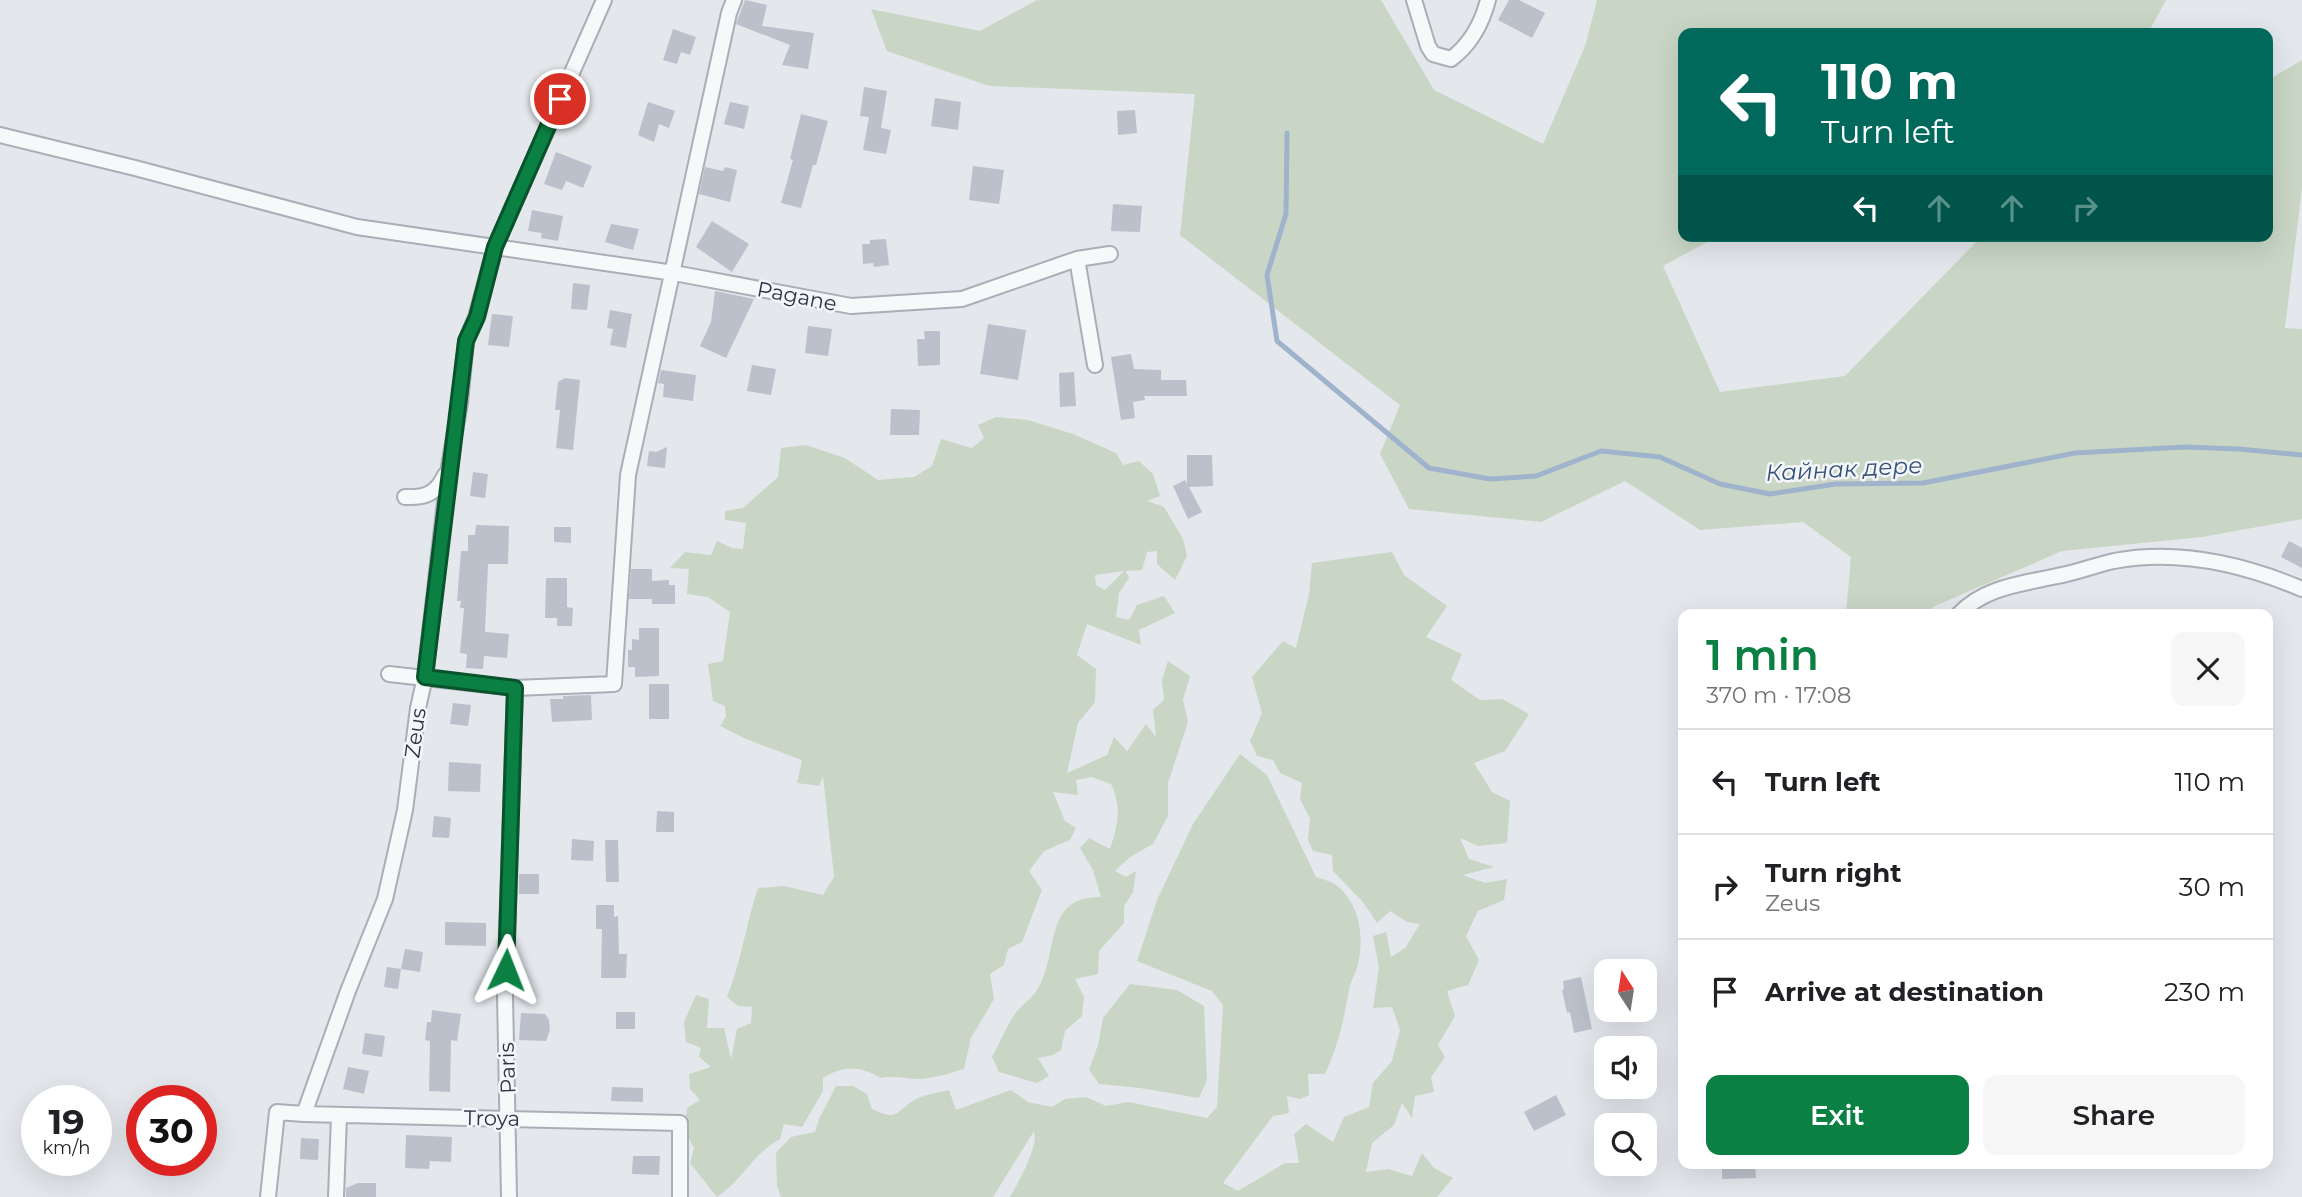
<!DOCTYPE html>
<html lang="en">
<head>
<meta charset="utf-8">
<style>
  :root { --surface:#fff; --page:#f6f6f6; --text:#202124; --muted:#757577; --line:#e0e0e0; --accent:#0b8043 }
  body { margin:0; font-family:Montserrat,sans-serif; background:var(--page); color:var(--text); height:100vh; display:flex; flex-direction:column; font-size:26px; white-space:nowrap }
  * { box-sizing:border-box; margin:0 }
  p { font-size:23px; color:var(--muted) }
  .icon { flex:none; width:38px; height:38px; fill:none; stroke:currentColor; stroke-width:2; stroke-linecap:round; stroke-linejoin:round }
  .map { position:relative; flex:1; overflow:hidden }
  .side { position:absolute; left:1678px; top:609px; width:595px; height:560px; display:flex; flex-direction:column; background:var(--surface); border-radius:14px; box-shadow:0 7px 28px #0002 }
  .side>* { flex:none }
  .hud { position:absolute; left:1678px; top:28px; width:595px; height:214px; border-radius:14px; box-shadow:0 7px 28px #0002; background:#00695c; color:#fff; overflow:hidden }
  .needle { width:46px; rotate:348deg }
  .controls { position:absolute; left:1594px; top:959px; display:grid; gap:14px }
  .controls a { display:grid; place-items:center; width:63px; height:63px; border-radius:14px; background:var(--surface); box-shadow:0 7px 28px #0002; font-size:35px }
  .speed { position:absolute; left:21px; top:1085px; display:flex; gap:14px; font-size:35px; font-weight:700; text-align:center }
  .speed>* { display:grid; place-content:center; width:91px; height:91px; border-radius:50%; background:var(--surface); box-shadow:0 7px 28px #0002; line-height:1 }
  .speed small { font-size:18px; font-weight:400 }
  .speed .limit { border:10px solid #d22; background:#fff; color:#111 }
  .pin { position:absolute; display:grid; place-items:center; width:60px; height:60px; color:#fff; margin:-30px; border:4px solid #fff; border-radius:50%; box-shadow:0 2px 7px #0007 }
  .me { position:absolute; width:77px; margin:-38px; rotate:2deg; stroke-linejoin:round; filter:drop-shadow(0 0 5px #0008) }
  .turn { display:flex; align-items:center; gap:24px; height:147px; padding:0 28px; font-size:32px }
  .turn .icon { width:91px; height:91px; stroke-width:2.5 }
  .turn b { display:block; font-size:49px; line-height:60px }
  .lanes { display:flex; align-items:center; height:66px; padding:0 28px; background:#0003; justify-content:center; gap:35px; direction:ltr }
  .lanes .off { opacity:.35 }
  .round { display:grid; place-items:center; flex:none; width:74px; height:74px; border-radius:14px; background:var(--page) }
  .headline { display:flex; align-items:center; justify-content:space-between; height:119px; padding:0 28px }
  h1 { font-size:42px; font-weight:600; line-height:52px; color:var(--accent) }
  .action { display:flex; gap:14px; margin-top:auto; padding:14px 28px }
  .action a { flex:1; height:80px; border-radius:14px; background:var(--accent); color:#fff; font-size:28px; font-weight:600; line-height:80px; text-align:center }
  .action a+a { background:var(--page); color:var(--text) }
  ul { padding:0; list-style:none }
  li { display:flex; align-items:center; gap:21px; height:105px; padding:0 28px; border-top:2px solid var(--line) }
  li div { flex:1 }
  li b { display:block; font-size:26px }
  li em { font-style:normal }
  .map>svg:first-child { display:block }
</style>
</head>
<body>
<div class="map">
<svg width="2302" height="1197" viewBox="0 0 2302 1197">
  <rect width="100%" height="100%" fill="#e4e7ec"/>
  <path fill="#c9d6c5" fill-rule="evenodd" d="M1037,0H1381L1434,90L1543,144L1585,46L1597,0H2166L2148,33H1684V236H1718L1663,266L1720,392L1845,376L1982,236H2268V80L2302,60V188L2285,328L2302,329V519L2202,537L2062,551L1935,606L1923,614H1846L1851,557L1803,522L1700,530L1625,481L1541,522L1409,509L1380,454L1400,405L1180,235L1195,94L989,86L887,51L871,9L980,31Z
    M996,417L1028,420L1073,434L1116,453L1123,465L1139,461L1153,474L1160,496L1147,501L1164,507L1183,539L1187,556L1175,580L1157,564V551L1147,552L1142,570L1126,571L1129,578L1119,593L1116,617L1129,620L1137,605L1164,596L1175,613L1139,630L1141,645L1087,624L1077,655L1096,669L1095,702L1078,723L1067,773L1107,755L1114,737L1127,751L1146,724L1156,737L1153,710L1164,700L1162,680L1168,661L1190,676L1183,700L1188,722L1168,783V816L1153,844L1130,857L1115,871L1126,877L1136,871L1133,892L1124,906V923L1099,951L1098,974L1075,979L1084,997L1082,1016L1065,1031L1061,1050L1053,1055L1038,1058L1049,1076L1037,1083L999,1072L992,1057C1000,1043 1006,1027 1015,1014C1021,1005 1032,999 1037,990C1060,954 1042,896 1101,897L1093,870L1080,848L1089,838L1110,849C1118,824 1122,808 1111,784L1092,777L1076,780L1078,795L1053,792L1065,821L1076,828L1070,840L1044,851L1029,871L1042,890L1022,942L1008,949L1004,965L990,974L994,999L971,1038L964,1069C950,1073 935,1078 920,1079C906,1079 895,1075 881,1078C859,1066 845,1065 823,1078V1091L802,1127L784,1124L780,1139C752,1154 743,1180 717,1197L690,1163L694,1148L684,1129L687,1108L700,1100L690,1089L689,1074L711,1067L699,1057L701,1048L686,1042L684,1022L696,995L709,999L707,1028H724L731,1059L737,1029L751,1023L752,1007L738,1006L727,997C741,962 746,924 758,888L784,886L823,895L834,877L823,776L819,786L797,783L802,760L746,739L720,726L726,717L725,706L713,701L708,664L723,661L730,612L708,597L687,594L689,569L670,568L685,552L711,555L717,541L732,548L743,549L746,523L725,520V511L743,508L778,477L781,448L806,445L845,458L878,480L914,477L932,466L941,439L972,448L984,438L978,425ZM1124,571L1105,590L1096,585L1095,575Z
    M1392,552L1404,575L1447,606L1426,637L1462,654L1451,680L1480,700L1502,699L1529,714L1505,751L1474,763L1492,792L1510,801L1507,843L1478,846L1460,838L1469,859L1494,867L1463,875L1485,883L1507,879L1504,900L1478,911L1466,936L1479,960L1468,985L1447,991L1455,1016L1438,1045L1445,1057L1431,1077L1434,1092L1415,1096L1412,1118L1402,1103L1394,1125L1372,1143L1366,1172L1388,1169L1412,1176L1422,1153L1434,1168L1453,1178L1437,1197H1010C1018,1183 1039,1147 1034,1131L993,1197H781L777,1186L776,1153L791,1137L815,1132L819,1119L836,1086H853L867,1094L872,1109C900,1122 895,1111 916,1099C925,1094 939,1093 949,1090L956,1110L1011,1090L1028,1102L1052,1107L1065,1099L1086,1097L1106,1106L1128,1102L1207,1118L1217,1107L1223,1005L1212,991L1137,961L1157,900L1193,824L1240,754L1267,775L1316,877C1322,879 1330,881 1336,885C1358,902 1364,932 1359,959C1358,970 1351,979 1349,990C1343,1023 1339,1043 1325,1074H1308L1309,1095L1300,1099L1287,1096L1289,1113L1273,1116L1223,1183L1238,1191L1285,1163H1299L1294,1134L1306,1124L1333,1142L1344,1117L1369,1107L1373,1083L1392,1061L1400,1030L1392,1007L1373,1008L1379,968L1373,936L1386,932L1391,957L1405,948L1420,924L1407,922L1390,911L1377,923L1363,902L1333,871L1332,855L1313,851L1308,840L1310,819L1300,799L1302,783L1280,773L1273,760L1257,756L1250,741L1262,713L1252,677L1283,641L1296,648L1309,594L1312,563Z
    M1130,984L1177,990L1204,1006L1207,1080L1199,1098L1140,1088L1099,1084L1089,1070L1098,1045L1103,1018Z"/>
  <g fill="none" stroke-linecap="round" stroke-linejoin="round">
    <path stroke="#9fb4cc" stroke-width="5" d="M1287,133L1286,214L1267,275L1277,341L1429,468L1490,479L1536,476L1601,451L1660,457L1720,484L1770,494L1836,484L1923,483L2075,453L2185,447L2239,449L2302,455"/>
  </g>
  <path fill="#bbc0ca" d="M745,0L767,5L762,26L814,33L808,69L782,65L790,45L736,24Z
    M1509,0H1519L1545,13L1532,38L1498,20Z
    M673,29L696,37L690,55L681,52L677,64L663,60Z
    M864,87L887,91L881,128L891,130L886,154L863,150L869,117L860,116Z
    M935,98L961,102L958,130L931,126Z
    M648,102L675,111L669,128L659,124L654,142L638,135Z
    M730,102L749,106L744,129L724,124Z
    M1135,110L1137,133L1118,135L1117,111Z
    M801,114L828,121L816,165H813L801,208L781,203L793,160L790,159Z
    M556,152L592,166L583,188L566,181L562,190L544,184Z
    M973,166L1004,170L999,204L969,200Z
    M705,167L723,171L725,167L737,170L730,202L699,194Z
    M1113,204L1142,206L1140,232L1111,231Z
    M532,210L563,216L558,241L541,238L542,233L528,231Z
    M712,221L749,244L732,272L696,247Z
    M611,224L639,229L633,250L605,242Z
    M886,239L889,265L874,267L873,263L863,264L862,244H870V240Z
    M573,283L590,285L587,310L571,309Z
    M715,291L754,299L726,358L700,346L711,322Z
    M610,310L632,314L626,348L610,345L613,329L607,328Z
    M492,314L513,316L509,347L488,345Z
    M988,324L1026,330L1018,380L980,374Z
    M808,326L832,329L828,356L805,353Z
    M924,331H940V365L918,366L917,339H925Z
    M1131,354L1134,369L1161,370V380H1186L1187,396H1144L1145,400L1133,402L1135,418L1121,420L1111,357Z
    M752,365L776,369L771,395L747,391Z
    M661,370L696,375L693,401L663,397L664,384L658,383Z
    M1074,372L1076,406L1060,407L1059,373Z
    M565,378L580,380L573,450L556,448L560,410H555L558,382Z
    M891,409L920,410L919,435H890Z
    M667,447L665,468L647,466L649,451L656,452Z
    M1187,455H1212L1213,486L1189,487L1202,512L1188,519L1173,486L1185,480L1187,484Z
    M473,472L488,474L485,498L470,496Z
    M476,525L509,526L508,564H488L485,632L509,634L507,658L484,656L483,669L466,668L467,654L460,653L464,608H460L461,601H457L461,551H468V535H475Z
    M554,527H571V543L554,542Z
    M2289,541L2302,548V568L2281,557Z
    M631,569H652V581L669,580V585H675V604H652V599H629Z
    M546,578H567V607L573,608L572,626H557V618H545Z
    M639,628H659V676L635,677V667H628V650H632V639L639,640Z
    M649,684H669V719H649Z
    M591,695L592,720L552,722L550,699H563V696Z
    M453,703L471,705L468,726L450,724Z
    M449,762L481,764L480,792L448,791Z
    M657,811L674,812V832H656Z
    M434,816L451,818L449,838L432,837Z
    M572,839L594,841L593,861L571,860Z
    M605,840H618L619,882H606Z
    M519,874H539V894H519Z
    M596,905H614V917L618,916L619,954H627L626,978H601L602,929H596Z
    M445,922L486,923V946L445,945Z
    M405,949L423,952L420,972L401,969Z
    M387,967L401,969L398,989L384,987Z
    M1581,977L1592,1029L1574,1033L1570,1012L1567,1013L1562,990L1564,989L1563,981Z
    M432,1010L461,1014L457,1041L451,1040L450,1092L429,1091L430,1041L425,1040L427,1022H431Z
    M616,1012H635V1029H616Z
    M521,1013L545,1014L549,1020L550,1030L546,1041L519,1040Z
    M365,1033L385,1036L382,1057L362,1054Z
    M348,1067L369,1071L364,1094L343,1089Z
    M612,1087L643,1088V1102L611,1101Z
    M1556,1095L1566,1115L1534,1131L1524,1112Z
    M406,1135L452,1137L451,1162L430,1161L429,1169L405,1168Z
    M301,1138L319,1139L318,1160L300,1159Z
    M633,1156H660L659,1175L632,1174Z
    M1722,1164H1755L1756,1178L1722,1179Z
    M358,1183H376V1197H346V1188Z"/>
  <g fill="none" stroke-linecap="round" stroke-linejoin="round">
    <g stroke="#a9aeb7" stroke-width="18">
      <path id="minor" d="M1414,0L1428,46L1433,54L1451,59C1471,44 1482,23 1488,0
        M0,135L135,168L357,227L674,273L851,306L962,299L1077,259L1095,365
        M1077,259L1110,254
        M405,497C425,498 436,494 445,475
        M1959,614C1985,587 2021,584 2057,576C2076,573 2095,565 2114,561C2178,549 2243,564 2302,589
        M389,674L515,688L614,684L628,475L729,13L734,0
        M304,1114L680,1123V1197
        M268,1197L277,1112L304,1114L348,991L385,899L405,810L418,708L425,677L449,466L460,403L466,341L476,317L495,247L604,0
        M336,1197L339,1116
        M509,1197L505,996L515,688"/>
    </g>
    <use href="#minor" stroke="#f7f8fa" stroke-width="14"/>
  </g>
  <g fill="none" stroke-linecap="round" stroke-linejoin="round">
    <g stroke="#07532c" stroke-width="18">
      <path id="route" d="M506,970L515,688L425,677L466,341L477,317L495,247L560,99"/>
    </g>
    <use href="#route" stroke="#0b8043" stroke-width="12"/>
  </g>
  <g text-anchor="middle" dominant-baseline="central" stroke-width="5" stroke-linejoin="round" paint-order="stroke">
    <g font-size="21" fill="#2b3445" stroke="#f4f6f9">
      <text transform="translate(797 296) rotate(11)">Pagane</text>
      <text transform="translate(415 733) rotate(-82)">Zeus</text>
      <text transform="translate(507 1068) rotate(-92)">Paris</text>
      <text transform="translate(492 1118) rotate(1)">Troya</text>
    </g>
    <g font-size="23" font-style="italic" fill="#34527a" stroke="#f4f6f9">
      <text transform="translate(1844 469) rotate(-3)">Кайнак дере</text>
    </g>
  </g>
</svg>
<div class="controls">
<a><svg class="needle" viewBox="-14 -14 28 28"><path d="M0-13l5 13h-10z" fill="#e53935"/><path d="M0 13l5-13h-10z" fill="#757577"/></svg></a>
<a><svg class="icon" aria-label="sound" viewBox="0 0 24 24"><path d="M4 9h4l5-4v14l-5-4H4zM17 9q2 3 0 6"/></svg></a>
<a><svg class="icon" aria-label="search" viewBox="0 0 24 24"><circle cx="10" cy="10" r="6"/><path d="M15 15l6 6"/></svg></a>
</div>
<div class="speed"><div>19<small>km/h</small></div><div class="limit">30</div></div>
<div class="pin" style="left:560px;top:99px;background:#d93025"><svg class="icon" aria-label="arrive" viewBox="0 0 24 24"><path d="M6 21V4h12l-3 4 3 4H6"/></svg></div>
<svg class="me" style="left:506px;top:970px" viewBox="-20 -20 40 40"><path d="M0-17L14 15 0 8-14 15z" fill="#0b8043" stroke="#fff" stroke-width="4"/></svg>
<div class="hud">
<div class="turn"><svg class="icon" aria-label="left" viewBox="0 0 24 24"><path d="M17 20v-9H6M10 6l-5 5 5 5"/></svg><div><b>110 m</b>Turn left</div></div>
<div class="lanes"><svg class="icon" aria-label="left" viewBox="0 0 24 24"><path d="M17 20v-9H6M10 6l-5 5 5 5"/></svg><svg class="icon off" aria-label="ahead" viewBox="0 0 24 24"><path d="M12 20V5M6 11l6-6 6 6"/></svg><svg class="icon off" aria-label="ahead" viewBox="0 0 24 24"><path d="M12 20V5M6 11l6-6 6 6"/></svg><svg class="icon off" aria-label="right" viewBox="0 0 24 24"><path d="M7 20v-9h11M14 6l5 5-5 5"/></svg></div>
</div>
<section class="side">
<div class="headline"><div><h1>1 min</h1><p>370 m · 17:08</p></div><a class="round"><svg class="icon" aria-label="close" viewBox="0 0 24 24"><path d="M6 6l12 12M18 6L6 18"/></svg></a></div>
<ul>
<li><svg class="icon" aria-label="left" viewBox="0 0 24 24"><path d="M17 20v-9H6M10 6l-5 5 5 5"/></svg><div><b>Turn left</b></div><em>110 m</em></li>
<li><svg class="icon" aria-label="right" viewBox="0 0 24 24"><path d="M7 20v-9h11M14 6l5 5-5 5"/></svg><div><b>Turn right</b><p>Zeus</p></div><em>30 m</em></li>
<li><svg class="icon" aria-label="arrive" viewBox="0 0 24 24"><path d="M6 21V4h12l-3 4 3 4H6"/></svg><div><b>Arrive at destination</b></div><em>230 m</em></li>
</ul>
<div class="action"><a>Exit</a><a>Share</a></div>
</section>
</div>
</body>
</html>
